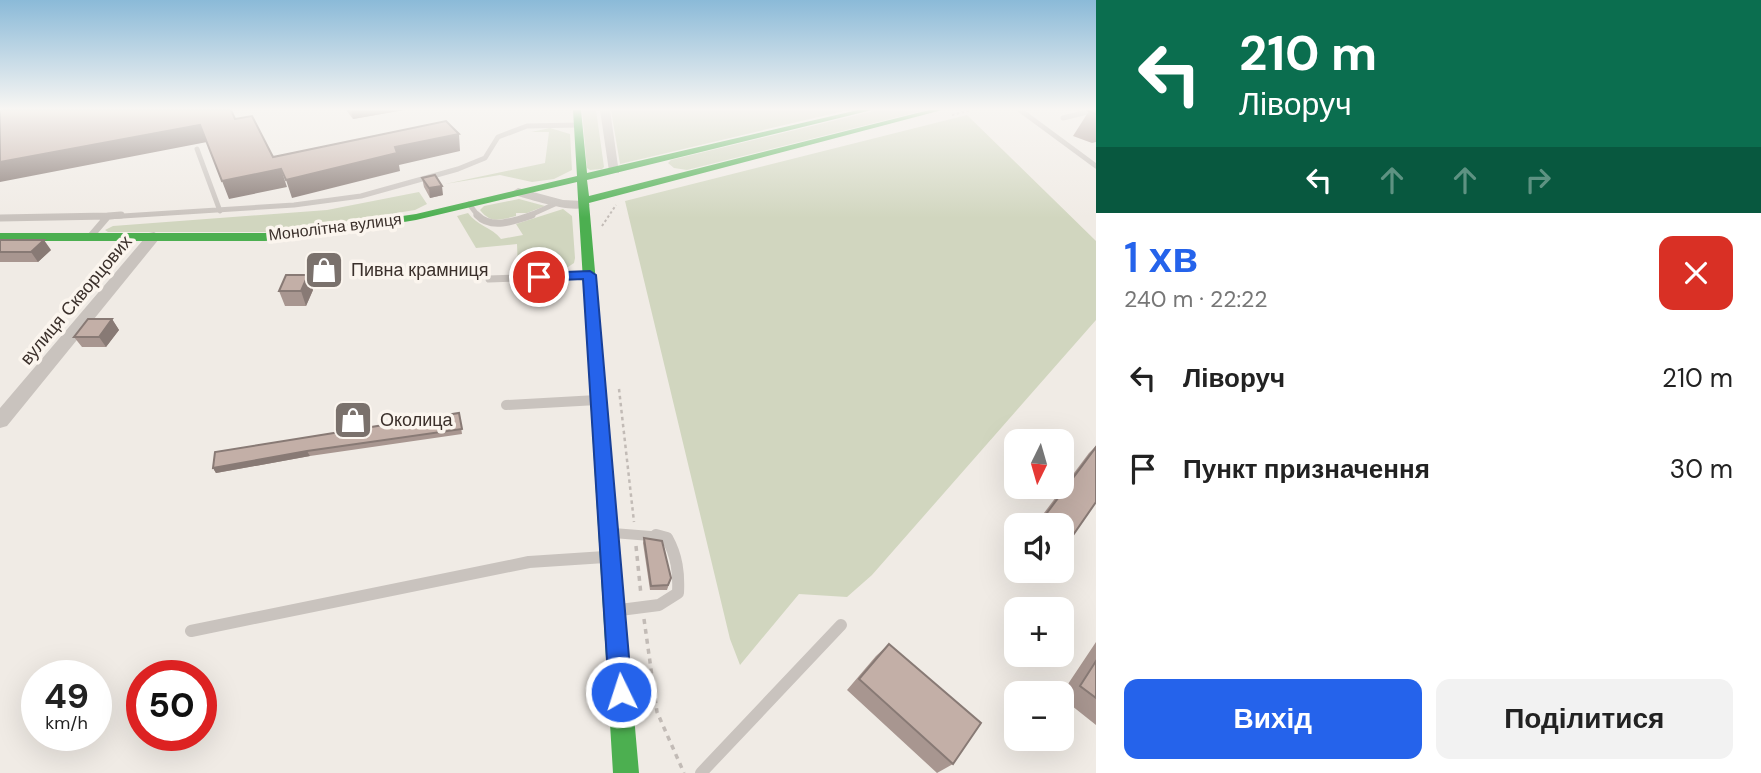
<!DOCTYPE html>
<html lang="uk">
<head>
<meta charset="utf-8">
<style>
  :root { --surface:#fff; --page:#f2f2f2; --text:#222; --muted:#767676; --accent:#2563eb }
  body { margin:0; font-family:"DM Sans",sans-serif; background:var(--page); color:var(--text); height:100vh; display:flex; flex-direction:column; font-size:26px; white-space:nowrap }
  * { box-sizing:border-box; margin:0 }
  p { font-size:23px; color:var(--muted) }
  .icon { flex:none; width:38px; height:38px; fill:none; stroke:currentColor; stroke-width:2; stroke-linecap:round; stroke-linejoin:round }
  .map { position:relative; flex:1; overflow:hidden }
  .drawer { display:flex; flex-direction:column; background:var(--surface); width:665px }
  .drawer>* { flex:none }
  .top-card { background:#0b6e4f; color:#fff; overflow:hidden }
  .needle { width:46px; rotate:185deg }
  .controls { position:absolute; left:1004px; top:429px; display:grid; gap:14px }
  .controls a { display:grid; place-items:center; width:70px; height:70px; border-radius:14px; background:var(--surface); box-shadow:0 7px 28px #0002; font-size:35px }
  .speed { position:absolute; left:21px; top:660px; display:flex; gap:14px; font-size:35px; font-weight:700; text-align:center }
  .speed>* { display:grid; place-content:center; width:91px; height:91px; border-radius:50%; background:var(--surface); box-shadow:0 7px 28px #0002; line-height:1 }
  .speed small { font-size:18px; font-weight:400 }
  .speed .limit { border:10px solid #d22; background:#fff; color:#111 }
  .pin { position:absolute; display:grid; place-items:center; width:60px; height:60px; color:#fff; margin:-30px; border:4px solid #fff; border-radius:50%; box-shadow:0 2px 7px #0007 }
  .me { position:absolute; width:77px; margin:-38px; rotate:356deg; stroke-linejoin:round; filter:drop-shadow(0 0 5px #0008) }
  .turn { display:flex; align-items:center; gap:24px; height:147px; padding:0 28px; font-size:32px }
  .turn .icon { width:91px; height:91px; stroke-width:2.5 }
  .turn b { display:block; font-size:49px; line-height:60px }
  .lanes { display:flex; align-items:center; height:66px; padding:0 28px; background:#0003; justify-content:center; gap:35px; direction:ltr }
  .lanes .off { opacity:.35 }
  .round { display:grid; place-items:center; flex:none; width:74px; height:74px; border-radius:14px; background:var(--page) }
  .overview { display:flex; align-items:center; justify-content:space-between; height:119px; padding:0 28px }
  h1 { font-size:42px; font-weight:600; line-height:52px; color:var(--accent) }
  .cta { display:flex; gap:14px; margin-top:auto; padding:14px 28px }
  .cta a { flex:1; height:80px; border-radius:14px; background:var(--accent); color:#fff; font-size:28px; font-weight:600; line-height:80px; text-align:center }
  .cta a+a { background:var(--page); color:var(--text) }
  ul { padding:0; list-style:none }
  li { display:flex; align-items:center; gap:21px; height:91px; padding:0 28px }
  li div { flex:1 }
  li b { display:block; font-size:26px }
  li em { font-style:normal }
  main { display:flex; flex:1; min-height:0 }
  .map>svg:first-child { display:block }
</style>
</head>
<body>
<main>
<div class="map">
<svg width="1096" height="773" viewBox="0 0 1096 773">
  <rect width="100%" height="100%" fill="#f0ebe5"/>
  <path fill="#d1d6bf" d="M582,110H596L604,167L602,169L590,170L587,168Z
    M611,110H848L620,164Z
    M878,110H926L687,170L674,168L668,163L671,160Z
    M967,115L1096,241V320L872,575L847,597L799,594L740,665L730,639L625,201Z
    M550,128L570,134L572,170L554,179L532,182L500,175L445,184L545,163L549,132H531Z
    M419,192L427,204L415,210L279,232H108L105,230L113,226L327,210Z
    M519,199L545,206L527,213H516V216C500,220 491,224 480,210L484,206Z
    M563,209L572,216L575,258L574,263L568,267L518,269L517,244L476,248L457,216L468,213C477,226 492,227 501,239L523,235L516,224Z"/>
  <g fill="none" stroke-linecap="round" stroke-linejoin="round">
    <path stroke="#c2bbb6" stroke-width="2" stroke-dasharray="2.5 2.5" stroke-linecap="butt" d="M952,115L971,110
      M602,226L616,205"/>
    <path stroke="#c2bbb6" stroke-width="2.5" stroke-dasharray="3.5 3.5" stroke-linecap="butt" d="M619,389L634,522"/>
    <path stroke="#c2bbb6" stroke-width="3.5" stroke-dasharray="5 5" stroke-linecap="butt" d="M636,546L641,595
      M644,619L657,712L684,773"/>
    <path stroke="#c9c3be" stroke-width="5" d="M1020,110L1096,166
      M1063,118L1096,110
      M197,149L220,211
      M469,204L479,217
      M55,217L108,216
      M107,217L294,205L361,196L458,169L485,158L498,137L527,126L578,125
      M526,217L557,203"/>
    <path stroke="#c9c3be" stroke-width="7" d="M477,215C491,230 515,221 532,215
      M0,218L108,216
      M90,237L108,216L121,215
      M489,279L588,275"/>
    <path stroke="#c9c3be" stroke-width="10" d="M506,405L597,400
      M613,533L663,537"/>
    <path stroke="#c9c3be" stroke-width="12" d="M620,610L659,605L678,593C679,573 677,556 667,538L656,535
      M191,631L529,562L605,557
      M701,773L841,625"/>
    <path fill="#c9c3be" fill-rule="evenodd" d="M600,110H610L619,173L609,171Z
      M518,188L563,200L584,201L590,205C576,216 531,199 514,195L512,192Z
      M154,232L161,236L159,239L7,426L0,428V408L149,233Z"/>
    <path fill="#4caf50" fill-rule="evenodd" d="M573,110H581L587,173L858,110H872L587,180L589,196L929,110H942L589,203L639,773H613L577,182L416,220L314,237L265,241H0V233H265L314,229L416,214L577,176Z"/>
  </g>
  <path fill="#a89690" d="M346,110H404L353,119Z
    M1096,110V142L1092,143L1073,136L1089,111Z
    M422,178L443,195L430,198L424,187Z
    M0,240L51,250L38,262H0Z
    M313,290L306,306H285L279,291Z
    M112,319L119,330L106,347H82L74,337Z
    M459,413L462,434L310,456L216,473L213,468Z
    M1096,446V502L1062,525H1035L1089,453Z
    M644,538L671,578L667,590H650L643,543Z
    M1096,642V725L1062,698V693Z
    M889,644L953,764L937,773L847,690L876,656Z"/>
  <path fill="#887a75" d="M351,110H404L353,119Z
    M200,125L207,142L0,182V162Z
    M459,134L460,151L399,165L400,171L292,198L286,180L395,147Z
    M281,169L287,187L229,199L222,181Z
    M442,186L443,195L430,198L429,188Z
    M44,240L51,250L38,262L31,252Z
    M308,275L313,290L306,306L301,291Z
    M112,319L119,330L106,347L99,337Z
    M307,451L310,456L216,473L213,468Z"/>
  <path fill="#c3afa7" stroke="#887a75" stroke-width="2" d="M2,110H231L235,119L252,116L273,157L446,121L459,134L395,147L397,153L286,180L281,169L222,181L200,125L0,162V111Z
    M1096,110V114L1089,111L1094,110Z
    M435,175L442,186L429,188L422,178Z
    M0,240H44L31,252H0Z
    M286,275H308L301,291H279Z
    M88,319H112L99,337H74Z
    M459,413L462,429L307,451L213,468L215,452Z
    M1096,447V502L1062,551V525H1038Z
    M644,538L662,541L671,578L668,585L651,586Z
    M889,644L981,723L953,764L859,679Z
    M1096,661V698L1080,686Z"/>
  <linearGradient id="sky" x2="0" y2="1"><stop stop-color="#8bbad8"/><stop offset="0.5" stop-color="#f8f6f3"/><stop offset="1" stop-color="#f8f6f3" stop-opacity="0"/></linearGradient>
  <rect width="1096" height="218" fill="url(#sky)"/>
  <path fill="#2563eb" stroke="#184099" stroke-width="2" d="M590,271L596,275L632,692L629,700L621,704L612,700L609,692L583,279L539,281L533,277L539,273Z"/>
  <defs>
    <g id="shop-square" transform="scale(2.0125)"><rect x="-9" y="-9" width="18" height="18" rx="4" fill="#7a716c" stroke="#fbf5ee"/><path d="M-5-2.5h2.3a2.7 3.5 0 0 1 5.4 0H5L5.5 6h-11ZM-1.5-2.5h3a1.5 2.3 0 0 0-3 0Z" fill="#fff"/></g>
  </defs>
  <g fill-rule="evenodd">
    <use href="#shop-square" x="324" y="270"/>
    <use href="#shop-square" x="353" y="420"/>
  </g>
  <g text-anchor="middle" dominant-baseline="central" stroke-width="7" stroke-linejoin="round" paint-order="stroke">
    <g font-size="16" fill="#3b302b" stroke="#fbf5ee">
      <text transform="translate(335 227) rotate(-7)">Монолітна вулиця</text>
    </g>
    <g font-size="18" fill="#3b302b" stroke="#fbf5ee" text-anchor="start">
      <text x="351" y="270">Пивна крамниця</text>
      <text x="380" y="420">Околица</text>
    </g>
    <g font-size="18" fill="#3b302b" stroke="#fbf5ee">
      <text transform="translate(76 300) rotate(-50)">вулиця Скворцових</text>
    </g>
  </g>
</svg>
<div class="controls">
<a><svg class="needle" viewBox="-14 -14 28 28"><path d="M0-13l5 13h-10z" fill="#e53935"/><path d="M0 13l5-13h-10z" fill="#767676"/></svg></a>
<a><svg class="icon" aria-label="sound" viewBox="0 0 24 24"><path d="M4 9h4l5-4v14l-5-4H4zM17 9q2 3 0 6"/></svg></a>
<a>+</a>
<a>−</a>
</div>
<div class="speed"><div>49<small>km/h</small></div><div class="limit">50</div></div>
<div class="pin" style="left:539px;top:277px;background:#d93025"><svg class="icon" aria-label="arrive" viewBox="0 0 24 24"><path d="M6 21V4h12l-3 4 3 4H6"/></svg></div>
<svg class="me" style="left:621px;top:692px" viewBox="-20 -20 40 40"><circle r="17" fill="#2563eb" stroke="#fff" stroke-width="3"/><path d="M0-11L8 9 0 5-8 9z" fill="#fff"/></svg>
</div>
<section class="drawer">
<div class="top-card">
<div class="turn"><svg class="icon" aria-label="left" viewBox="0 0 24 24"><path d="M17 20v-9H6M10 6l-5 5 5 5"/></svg><div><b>210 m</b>Ліворуч</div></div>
<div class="lanes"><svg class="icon" aria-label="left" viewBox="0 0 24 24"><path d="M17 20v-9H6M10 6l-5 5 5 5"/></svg><svg class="icon off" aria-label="ahead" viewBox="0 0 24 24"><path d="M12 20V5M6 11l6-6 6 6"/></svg><svg class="icon off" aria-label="ahead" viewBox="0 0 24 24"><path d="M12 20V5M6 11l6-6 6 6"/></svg><svg class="icon off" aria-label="right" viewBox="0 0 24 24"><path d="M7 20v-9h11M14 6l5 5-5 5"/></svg></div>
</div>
<div class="overview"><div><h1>1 хв</h1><p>240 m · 22:22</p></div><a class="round" style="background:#d93025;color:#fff"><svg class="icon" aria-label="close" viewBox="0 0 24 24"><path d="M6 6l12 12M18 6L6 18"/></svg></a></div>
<ul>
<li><svg class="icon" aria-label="left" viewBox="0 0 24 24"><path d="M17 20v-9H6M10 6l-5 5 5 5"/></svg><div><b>Ліворуч</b></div><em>210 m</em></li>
<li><svg class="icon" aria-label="arrive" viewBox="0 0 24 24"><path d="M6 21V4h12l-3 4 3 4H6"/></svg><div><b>Пункт призначення</b></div><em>30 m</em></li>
</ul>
<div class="cta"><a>Вихід</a><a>Поділитися</a></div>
</section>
</main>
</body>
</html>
